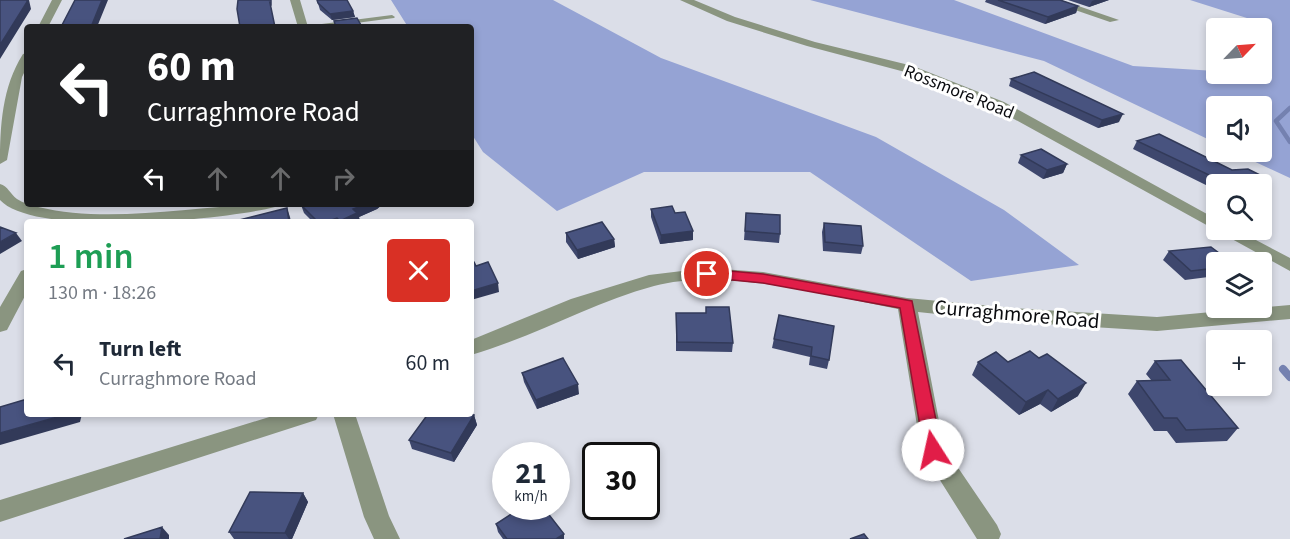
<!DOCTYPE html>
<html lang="en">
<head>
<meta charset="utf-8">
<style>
  :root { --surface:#fff; --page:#f6f6f7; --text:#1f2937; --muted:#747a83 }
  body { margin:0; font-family:"Source Sans 3",sans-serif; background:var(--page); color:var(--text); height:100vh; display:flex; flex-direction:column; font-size:22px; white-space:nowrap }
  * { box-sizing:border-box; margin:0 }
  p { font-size:20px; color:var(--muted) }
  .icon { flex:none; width:33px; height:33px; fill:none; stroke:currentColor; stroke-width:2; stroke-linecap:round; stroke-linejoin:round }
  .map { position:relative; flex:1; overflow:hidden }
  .sheet { position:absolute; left:24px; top:219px; width:450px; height:198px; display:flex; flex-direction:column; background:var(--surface); border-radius:6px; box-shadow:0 3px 9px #0003 }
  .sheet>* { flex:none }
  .guide { position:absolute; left:24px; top:24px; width:450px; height:183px; border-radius:6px; box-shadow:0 3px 9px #0003; background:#202124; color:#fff; overflow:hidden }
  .needle { width:39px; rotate:65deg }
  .controls { position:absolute; left:1206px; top:18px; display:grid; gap:12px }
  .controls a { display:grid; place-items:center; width:66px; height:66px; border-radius:6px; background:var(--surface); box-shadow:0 3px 9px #0003; font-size:30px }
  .speed { position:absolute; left:492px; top:442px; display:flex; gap:12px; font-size:30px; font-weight:700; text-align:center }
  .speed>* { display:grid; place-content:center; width:78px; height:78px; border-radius:50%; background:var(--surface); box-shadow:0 3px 9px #0003; line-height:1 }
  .speed small { font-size:15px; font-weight:400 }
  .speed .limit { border:3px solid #111; border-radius:9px; background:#fff; color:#111 }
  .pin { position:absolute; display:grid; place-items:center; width:51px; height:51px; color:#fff; margin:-26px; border:3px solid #fff; border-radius:50%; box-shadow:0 2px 6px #0007 }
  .me { position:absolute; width:66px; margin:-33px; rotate:350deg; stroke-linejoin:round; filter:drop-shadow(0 0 4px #0008) }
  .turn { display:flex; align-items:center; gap:21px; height:126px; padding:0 24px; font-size:27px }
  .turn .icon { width:78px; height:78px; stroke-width:2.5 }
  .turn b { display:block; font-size:42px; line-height:51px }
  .lanes { display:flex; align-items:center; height:57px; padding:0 24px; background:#0003; justify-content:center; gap:30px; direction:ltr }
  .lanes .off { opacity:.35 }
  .round { display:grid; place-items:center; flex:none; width:63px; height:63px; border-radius:6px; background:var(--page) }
  .summary { display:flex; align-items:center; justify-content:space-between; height:102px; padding:0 24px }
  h1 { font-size:36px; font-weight:600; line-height:45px; color:#1e9e55 }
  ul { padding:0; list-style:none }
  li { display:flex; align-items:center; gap:18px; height:84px; padding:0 24px }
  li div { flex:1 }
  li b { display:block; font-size:22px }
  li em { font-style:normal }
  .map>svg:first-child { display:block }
</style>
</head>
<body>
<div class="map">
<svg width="1290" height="539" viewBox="0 0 1290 539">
  <rect width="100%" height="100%" fill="#dbdee8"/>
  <path fill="#95a3d4" d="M391,0H553L661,58L876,137L1004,210L1079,265L971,281L810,172H644L557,211L483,152L471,133V27H408Z
    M810,0H954L1133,66L1216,71V74H1270L1262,49V28H1254L1250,19L1190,0H1290V178L1234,152H1262V106H1216V143L1044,61Z"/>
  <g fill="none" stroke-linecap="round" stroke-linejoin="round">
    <path stroke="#7481b0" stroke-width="4.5" d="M1290,108L1276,121L1290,142"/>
    <path stroke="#7481b0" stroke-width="8" d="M1283,369L1290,377"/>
    <path fill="#8a9580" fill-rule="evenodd" d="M392,15L395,17L394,18L326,27H311L314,25Z"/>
    <path fill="#8a9580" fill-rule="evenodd" d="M52,0H62L48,27H38Z
      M290,0H300L308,27H298Z
      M680,0H694L735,17L815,42L913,66L1004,102L1216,219V230H1237L1290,258V271L994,108L905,72L807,46L727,21Z
      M1046,0H1061L1119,20L1110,22Z
      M27,53V67L22,77L7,160L0,164C0,126 2,87 23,54Z
      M0,184C8,186 10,194 17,199C23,203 31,205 38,207C114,225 200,204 277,204L275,207C225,220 35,238 0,200Z
      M707,268L763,272L907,298L1013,308L1157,317L1290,305V319L1157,331L1013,322L918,312L944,447L997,525L1001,534L999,539H977L921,450L898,309C828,296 724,267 654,286C591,303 534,337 471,355V340L571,299L649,275Z
      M27,269V292L7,330L0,332V307L21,271Z
      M279,414H319L316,420L0,522V500Z
      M333,414H355L389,516L400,539H374L364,517Z"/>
  </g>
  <path fill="#3e476d" d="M317,0L353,11L355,17L332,20L320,10Z
    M986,0H1060L1078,6L1076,13L1045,24L985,2Z
    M1068,0H1109L1089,7Z
    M1011,79L1119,122L1098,128L1009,86Z
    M1159,134L1232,170L1248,169L1270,180L1265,188L1262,190V184H1216V190L1133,149L1137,141Z
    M1021,155L1067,164L1063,173L1043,179L1018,163Z
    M304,204H383L377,209L359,217L360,222H313L304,213L301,205Z
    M651,209L675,213L693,231V240L660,244L651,217Z
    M746,213L780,234L779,243L744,240Z
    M824,223L863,246L861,254L823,251L822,232Z
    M566,233L614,239L615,247L578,259L566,242Z
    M1169,251L1216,262V276L1185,280L1163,260Z
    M706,307L733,343L732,352L676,351V313H706Z
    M779,315L829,360L827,369L809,365L810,357L772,348Z
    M1155,361L1238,428L1227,441L1176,443L1167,431H1154L1128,394L1137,381L1151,380L1146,374Z
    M978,362H1008L1078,396L1051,412L1040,404L1019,415L972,375Z
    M522,373L579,394L537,409L524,382Z
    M474,415L477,425L454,462L412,449L409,440Z
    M303,493L308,502L292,539H234L229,532Z
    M496,524L564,539H503L498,532Z"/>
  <path fill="#323a59" d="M27,0H29L31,9L0,59V45Z
    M102,0H108L97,27H91Z
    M1095,0H1109L1089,7L1092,1Z
    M1078,6L1076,13L1045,24L1048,17Z
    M353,11L355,17L332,20L330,14Z
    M1123,114L1119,122L1098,128L1102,120Z
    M1067,164L1063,173L1043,179L1047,170Z
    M1270,180L1265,188L1262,190V184H1259Z
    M366,204H383L377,209L359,217L360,222H340V221L353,209Z
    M287,208L290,217L291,222H289Z
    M337,218L338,222H326Z
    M693,231V240L660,244L661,235Z
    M16,233L22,241L0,254V242Z
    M614,239L615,247L578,259L577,250Z
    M498,283L499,292L471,300V291Z
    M1086,383L1078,396L1051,412L1058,399Z
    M578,384L579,394L537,409L536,400Z
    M1048,390L1040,404L1019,415L1026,402Z
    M68,414H82L80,422L0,445V433Z
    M474,415L477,425L454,462L451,453Z
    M303,493L308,502L292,539H289L285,533Z
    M162,527L169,535V539H160Z
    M564,534V539H556Z"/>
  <path fill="#48537f" stroke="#323a59" stroke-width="1.5" d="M0,0H27V2L0,45Z
    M75,0H102L91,27H61Z
    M238,0H271V4L270,3L275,27H240L237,9Z
    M317,0H347L353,11L330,14L318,3Z
    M998,0H1060L1078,6L1048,17Z
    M357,18L362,27H336L334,21Z
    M1034,72L1123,114L1102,120L1011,79Z
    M1159,134L1232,170L1248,169L1270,180L1259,184H1228L1137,141Z
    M1041,149L1067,164L1047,170L1021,155Z
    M304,204H366L353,209L357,213L340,221L337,218L326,222H318L301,205Z
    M672,206L675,213L685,212L693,231L661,235L651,209Z
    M287,208L289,222H235V221Z
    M746,213L780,215V234L745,231Z
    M602,222L614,239L577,250L566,233Z
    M824,223L861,226L863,246L825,242Z
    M0,227L16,233L0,242Z
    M1211,247L1231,262H1216V268L1191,271L1169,251Z
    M471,262H474L476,266L488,262L498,283L471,291Z
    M706,307H729L733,343L677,342L676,313H706Z
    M779,315L834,326L829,360L811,356L812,347L774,339Z
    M1030,351L1039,358L1047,354L1086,383L1058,399L1048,390L1026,402L978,362L996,352L1008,362Z
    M563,358L578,384L536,400L522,373Z
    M1181,360L1238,428L1186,430L1177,418H1164L1137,381L1170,380L1155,361Z
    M27,399V414H68L0,433V407Z
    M428,414H469L474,415L451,453L409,440Z
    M250,492L303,493L285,533L229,532Z
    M522,507H543L564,534L556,539H507L496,524Z
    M162,527L160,539H124Z
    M864,534L868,539H850Z"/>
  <path fill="#e11d48" stroke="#92132f" stroke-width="1.5" d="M707,269L763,274L912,301L942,450L940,456L933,458L927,456L924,450L900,308L763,283L702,277V271Z"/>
  <g text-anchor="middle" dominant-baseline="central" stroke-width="6" stroke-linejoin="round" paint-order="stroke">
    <g font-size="18" fill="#0a0b0f" stroke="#fff">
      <text transform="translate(959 92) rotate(22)">Rossmore Road</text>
    </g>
    <g font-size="21" fill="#0a0b0f" stroke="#fff">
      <text transform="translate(1017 314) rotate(5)">Curraghmore Road</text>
    </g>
  </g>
</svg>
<div class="controls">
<a><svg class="needle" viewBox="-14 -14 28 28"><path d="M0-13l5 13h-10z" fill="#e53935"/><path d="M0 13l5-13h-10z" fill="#747a83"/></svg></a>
<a><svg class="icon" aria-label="sound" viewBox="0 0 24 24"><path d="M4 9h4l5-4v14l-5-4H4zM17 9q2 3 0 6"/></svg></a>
<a><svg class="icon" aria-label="search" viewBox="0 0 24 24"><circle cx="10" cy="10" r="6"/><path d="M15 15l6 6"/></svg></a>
<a><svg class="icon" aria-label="layers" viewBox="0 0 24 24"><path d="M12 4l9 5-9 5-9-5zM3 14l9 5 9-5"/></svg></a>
<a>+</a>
</div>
<div class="speed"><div>21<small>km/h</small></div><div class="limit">30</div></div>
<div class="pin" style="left:707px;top:274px;background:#d93025"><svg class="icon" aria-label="arrive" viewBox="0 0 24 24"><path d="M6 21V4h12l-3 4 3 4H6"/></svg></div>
<svg class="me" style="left:933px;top:450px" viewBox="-20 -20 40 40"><circle r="19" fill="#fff"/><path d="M0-13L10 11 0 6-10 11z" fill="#e11d48"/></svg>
<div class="guide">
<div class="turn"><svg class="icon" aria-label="left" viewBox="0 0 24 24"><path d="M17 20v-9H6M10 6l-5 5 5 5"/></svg><div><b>60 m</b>Curraghmore Road</div></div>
<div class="lanes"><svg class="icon" aria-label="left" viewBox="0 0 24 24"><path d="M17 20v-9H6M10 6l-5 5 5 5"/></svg><svg class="icon off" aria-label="ahead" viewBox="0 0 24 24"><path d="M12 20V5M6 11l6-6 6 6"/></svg><svg class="icon off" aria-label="ahead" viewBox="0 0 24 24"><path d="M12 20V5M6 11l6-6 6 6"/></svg><svg class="icon off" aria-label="right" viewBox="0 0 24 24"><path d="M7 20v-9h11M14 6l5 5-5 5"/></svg></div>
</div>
<section class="sheet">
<div class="summary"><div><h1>1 min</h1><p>130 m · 18:26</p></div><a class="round" style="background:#d93025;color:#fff"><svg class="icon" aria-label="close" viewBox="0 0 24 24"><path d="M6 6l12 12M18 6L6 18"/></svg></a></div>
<ul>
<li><svg class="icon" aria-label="left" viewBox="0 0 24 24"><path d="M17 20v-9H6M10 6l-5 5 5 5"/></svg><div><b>Turn left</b><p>Curraghmore Road</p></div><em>60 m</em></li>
</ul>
</section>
</div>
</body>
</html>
